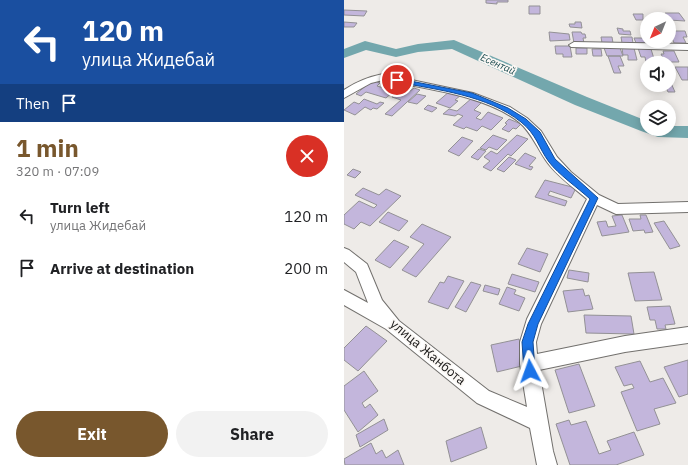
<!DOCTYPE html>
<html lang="en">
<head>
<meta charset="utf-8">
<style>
  :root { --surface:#fff; --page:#f2f2f2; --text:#202124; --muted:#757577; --accent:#78572d }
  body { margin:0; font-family:"IBM Plex Sans",sans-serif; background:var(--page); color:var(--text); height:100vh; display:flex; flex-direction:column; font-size:15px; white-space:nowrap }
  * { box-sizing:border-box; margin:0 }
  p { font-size:13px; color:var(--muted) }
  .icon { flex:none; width:22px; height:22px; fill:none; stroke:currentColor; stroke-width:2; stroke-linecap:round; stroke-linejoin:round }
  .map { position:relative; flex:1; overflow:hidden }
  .side { display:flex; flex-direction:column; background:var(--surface); width:344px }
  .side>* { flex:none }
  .guide { background:#1a4fa0; color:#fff; overflow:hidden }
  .needle { width:26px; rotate:223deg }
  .fabs { position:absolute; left:296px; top:12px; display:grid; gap:8px }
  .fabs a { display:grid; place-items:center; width:36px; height:36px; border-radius:50%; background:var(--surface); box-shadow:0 2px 10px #0003; font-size:20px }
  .pin { position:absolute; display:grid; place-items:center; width:34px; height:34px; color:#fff; margin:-17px; border:2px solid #fff; border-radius:50%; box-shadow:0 1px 4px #0007 }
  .me { position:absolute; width:44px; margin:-22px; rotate:356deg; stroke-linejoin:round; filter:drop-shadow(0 0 3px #0008) }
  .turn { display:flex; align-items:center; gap:14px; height:84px; padding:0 16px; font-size:18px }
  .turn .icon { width:52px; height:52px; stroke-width:2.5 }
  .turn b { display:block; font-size:28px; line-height:34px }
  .then { display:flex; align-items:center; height:38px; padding:0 16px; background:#0003; gap:8px; font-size:15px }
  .round { display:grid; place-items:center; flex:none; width:42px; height:42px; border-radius:21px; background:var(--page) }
  .overview { display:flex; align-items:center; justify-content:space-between; height:68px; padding:0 16px }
  h1 { font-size:24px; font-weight:800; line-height:30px; color:var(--accent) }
  .button { display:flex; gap:8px; margin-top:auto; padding:8px 16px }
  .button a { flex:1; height:46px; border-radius:24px; background:var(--accent); color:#fff; font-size:16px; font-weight:800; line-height:46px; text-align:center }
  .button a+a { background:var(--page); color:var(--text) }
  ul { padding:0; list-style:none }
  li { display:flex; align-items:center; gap:12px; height:52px; padding:0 16px }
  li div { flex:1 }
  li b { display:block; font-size:15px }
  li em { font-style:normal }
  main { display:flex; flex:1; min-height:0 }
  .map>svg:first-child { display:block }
</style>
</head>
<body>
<main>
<section class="side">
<div class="guide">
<div class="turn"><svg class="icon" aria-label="left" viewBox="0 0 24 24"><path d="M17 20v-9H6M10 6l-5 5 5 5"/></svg><div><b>120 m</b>улица Жидебай</div></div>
<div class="then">Then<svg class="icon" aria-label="arrive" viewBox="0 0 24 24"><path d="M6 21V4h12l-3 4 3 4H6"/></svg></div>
</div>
<div class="overview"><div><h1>1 min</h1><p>320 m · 07:09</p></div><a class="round" style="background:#d93025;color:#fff"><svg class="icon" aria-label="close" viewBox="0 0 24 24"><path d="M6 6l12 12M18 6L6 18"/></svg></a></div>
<ul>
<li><svg class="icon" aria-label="left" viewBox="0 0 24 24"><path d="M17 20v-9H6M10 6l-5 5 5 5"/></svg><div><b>Turn left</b><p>улица Жидебай</p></div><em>120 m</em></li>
<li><svg class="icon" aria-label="arrive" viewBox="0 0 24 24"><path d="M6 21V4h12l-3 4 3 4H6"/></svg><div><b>Arrive at destination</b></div><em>200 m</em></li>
</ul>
<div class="button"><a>Exit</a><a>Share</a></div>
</section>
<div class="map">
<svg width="344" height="465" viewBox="0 0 344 465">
  <rect width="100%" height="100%" fill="#eeebe8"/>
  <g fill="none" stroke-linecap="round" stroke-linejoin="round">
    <path fill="#73a7ad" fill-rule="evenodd" d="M110,40L243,97L303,121V129H325V126H344V138L314,137L297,131L231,105L108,49L74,52L52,57L22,50L0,58V49L21,41L52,49L74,44Z"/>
  </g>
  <path fill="#c3b6dc" stroke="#939195" d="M142,0H164V2H153V4L142,3Z
    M185,6H196V14H185Z
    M0,10L23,11L20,16L0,15Z
    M321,13H335L341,21L325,20Z
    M289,14H299V20H292Z
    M0,22L13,23L10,27H0Z
    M231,22H237L238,28L226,27L225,24H231Z
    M273,28L279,29V31H286L287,35L275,34Z
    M325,31H341L343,37H339L342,43H330Z
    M205,32L225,34L226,40L206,41Z
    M228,32H237L238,34H241L242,38H239L240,43H230Z
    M257,37H268L269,43H258Z
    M277,37H288L289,43H278Z
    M290,38H301L302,43H292Z
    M211,46H226L228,57H219V54H212Z
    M232,48H243V54H232Z
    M260,48H276L279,56H263Z
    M278,48H290L293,60H284V55H279Z
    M294,48L307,49L311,62H302L301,57H297Z
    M248,49H257L258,56H249Z
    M319,51H330L335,62H321L317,54H320Z
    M264,56H276L280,66H274L277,73H270Z
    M331,67H344V80H338Z
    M29,80L36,83L33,86L50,91L42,98L22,92L17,96L12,94Z
    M325,83H327L331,92H324L321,85H325Z
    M70,88L76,90L48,116L41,114L57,100L48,97L57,89L66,91Z
    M106,91L117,95L111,100L114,101L106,108L92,103Z
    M73,94L82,96L73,104L64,102Z
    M128,98L139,101L130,110L137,113L132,118L137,120L144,112L159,118L147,130L138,126L133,131L122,127L120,129L109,125L119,116L114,114L111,116L99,114L105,109L113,111Z
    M20,99L33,104L36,102L40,103L33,109L29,108L27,110L21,107L11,115L0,110L10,102L15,104Z
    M84,105L93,108L88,112L80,109Z
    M165,119L177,124L172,129L169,128L165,132L158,129L163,124L161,123Z
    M149,135L163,140L153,150L145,147L142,150L136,148Z
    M173,135L184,139L167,156L164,154L147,171L139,167L146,161L140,157L147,151L153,154Z
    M118,137L129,141L115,156L104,151Z
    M135,149L142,151L134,160L127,157Z
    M181,153L192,158L185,166L189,167L187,170L171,164Z
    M165,157L172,160L160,172L153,169Z
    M9,169L17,172L11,178L3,175Z
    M201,180L232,188L227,198L206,191L204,195L223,201L221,206L191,197Z
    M19,188L35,195L42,189L57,196L26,226L17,222L10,229L0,224V215L15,201L30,208L33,205L11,195Z
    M44,212L64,221L55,231L35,222Z
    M278,215L285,232L258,236L253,222L262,221L264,227L272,226L268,216Z
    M296,215H302L309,232L301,233L300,230L289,231L285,219H297Z
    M320,221L336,246L326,249L310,223Z
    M78,224L107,237L72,277L58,270L80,244L66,237Z
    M50,240L65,247L46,268L31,260Z
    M183,248L204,254L196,272L174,264Z
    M225,270L245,273L244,282L223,278Z
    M310,272L318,300L291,301L284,273Z
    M168,274L195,282L191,292L164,284Z
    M104,276L120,281L104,309L84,302L96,282L100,283Z
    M127,282L137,285L122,312L111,307Z
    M141,285L156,289L154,295L139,291Z
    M163,287L172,290L170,294L181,298L175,311L155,304Z
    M239,289L241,296L245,295L249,309L224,312L219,291Z
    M326,306L331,324L321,325L322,329H313L311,320H306L303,307Z
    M240,315L287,316L290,334L242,333Z
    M22,326L43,341L14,371L0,360V348Z
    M175,339L182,365L153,372L147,345Z
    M344,360V394L335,397L320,367Z
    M296,361L306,382L319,378L332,403L310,409L316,424L293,431L277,392L290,388L288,384L280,386L271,367Z
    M235,364L251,406L225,413L211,370Z
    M20,371L34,391L18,403L21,408L26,404L34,415L14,432L0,410V386Z
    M40,419L44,430L16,447L12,435Z
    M225,420L227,425L242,421L255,454L267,450L263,441L290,432L300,455L272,465H226L212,424Z
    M137,427L143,448L107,462L102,441Z
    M27,443L32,454L38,450L42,458L54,450L60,465H1L0,459Z"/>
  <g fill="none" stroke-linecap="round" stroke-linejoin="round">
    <g stroke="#72706d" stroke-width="2">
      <path id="minor" d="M230,42L344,44V50L227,47L225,45Z
        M39,74L129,93L166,107L183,118L197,131L213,157L227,172L255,195L274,204L344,202V212L272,214L253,205L197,324L192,342L193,354L281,336L344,327V343L281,352L195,370L209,451L213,465H193L186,428L133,403L42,329L0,305V290L24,303L12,272L0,262V248L5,250L23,264L38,300L55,321L145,391L183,407L176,364V342L183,319L243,199C230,188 213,176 203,162C193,148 188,133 175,122C141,95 80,89 39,80L27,83L0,98V90C12,82 24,77 39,74Z"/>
    </g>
    <use href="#minor" fill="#fff" fill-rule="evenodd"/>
  </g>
  <path fill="#1a73e8" stroke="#114b97" d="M51,78L128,93L164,108L182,119L196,132L211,159L254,198L194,324L189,342L191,371L190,375L186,376L182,375L180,371L178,342L184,324L246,199C234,188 214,174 205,162C194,147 193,135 177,122C143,95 94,90 53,82L50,80Z"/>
  <g text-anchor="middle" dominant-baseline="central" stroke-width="3.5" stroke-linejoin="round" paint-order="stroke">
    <g font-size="10" font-style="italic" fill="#18484d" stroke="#fbf8f5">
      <text transform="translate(154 64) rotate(24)">Есентай</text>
    </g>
    <g font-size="13" fill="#1b1a19" stroke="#fbf8f5">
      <text transform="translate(84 352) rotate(40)">улица Жанбота</text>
    </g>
  </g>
</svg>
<div class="fabs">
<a><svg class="needle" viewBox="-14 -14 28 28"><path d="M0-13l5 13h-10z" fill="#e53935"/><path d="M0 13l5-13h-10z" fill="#757577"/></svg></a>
<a><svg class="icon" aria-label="sound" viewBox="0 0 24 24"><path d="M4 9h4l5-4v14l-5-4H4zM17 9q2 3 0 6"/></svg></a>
<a><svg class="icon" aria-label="layers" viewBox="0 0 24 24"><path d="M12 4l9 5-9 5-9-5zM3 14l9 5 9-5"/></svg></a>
</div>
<div class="pin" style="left:53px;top:80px;background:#d93025"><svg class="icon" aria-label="arrive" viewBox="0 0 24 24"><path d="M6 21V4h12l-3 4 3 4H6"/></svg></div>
<svg class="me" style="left:186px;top:371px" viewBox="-20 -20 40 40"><path d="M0-17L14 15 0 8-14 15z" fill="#1a73e8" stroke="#fff" stroke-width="4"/></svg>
</div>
</main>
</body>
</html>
